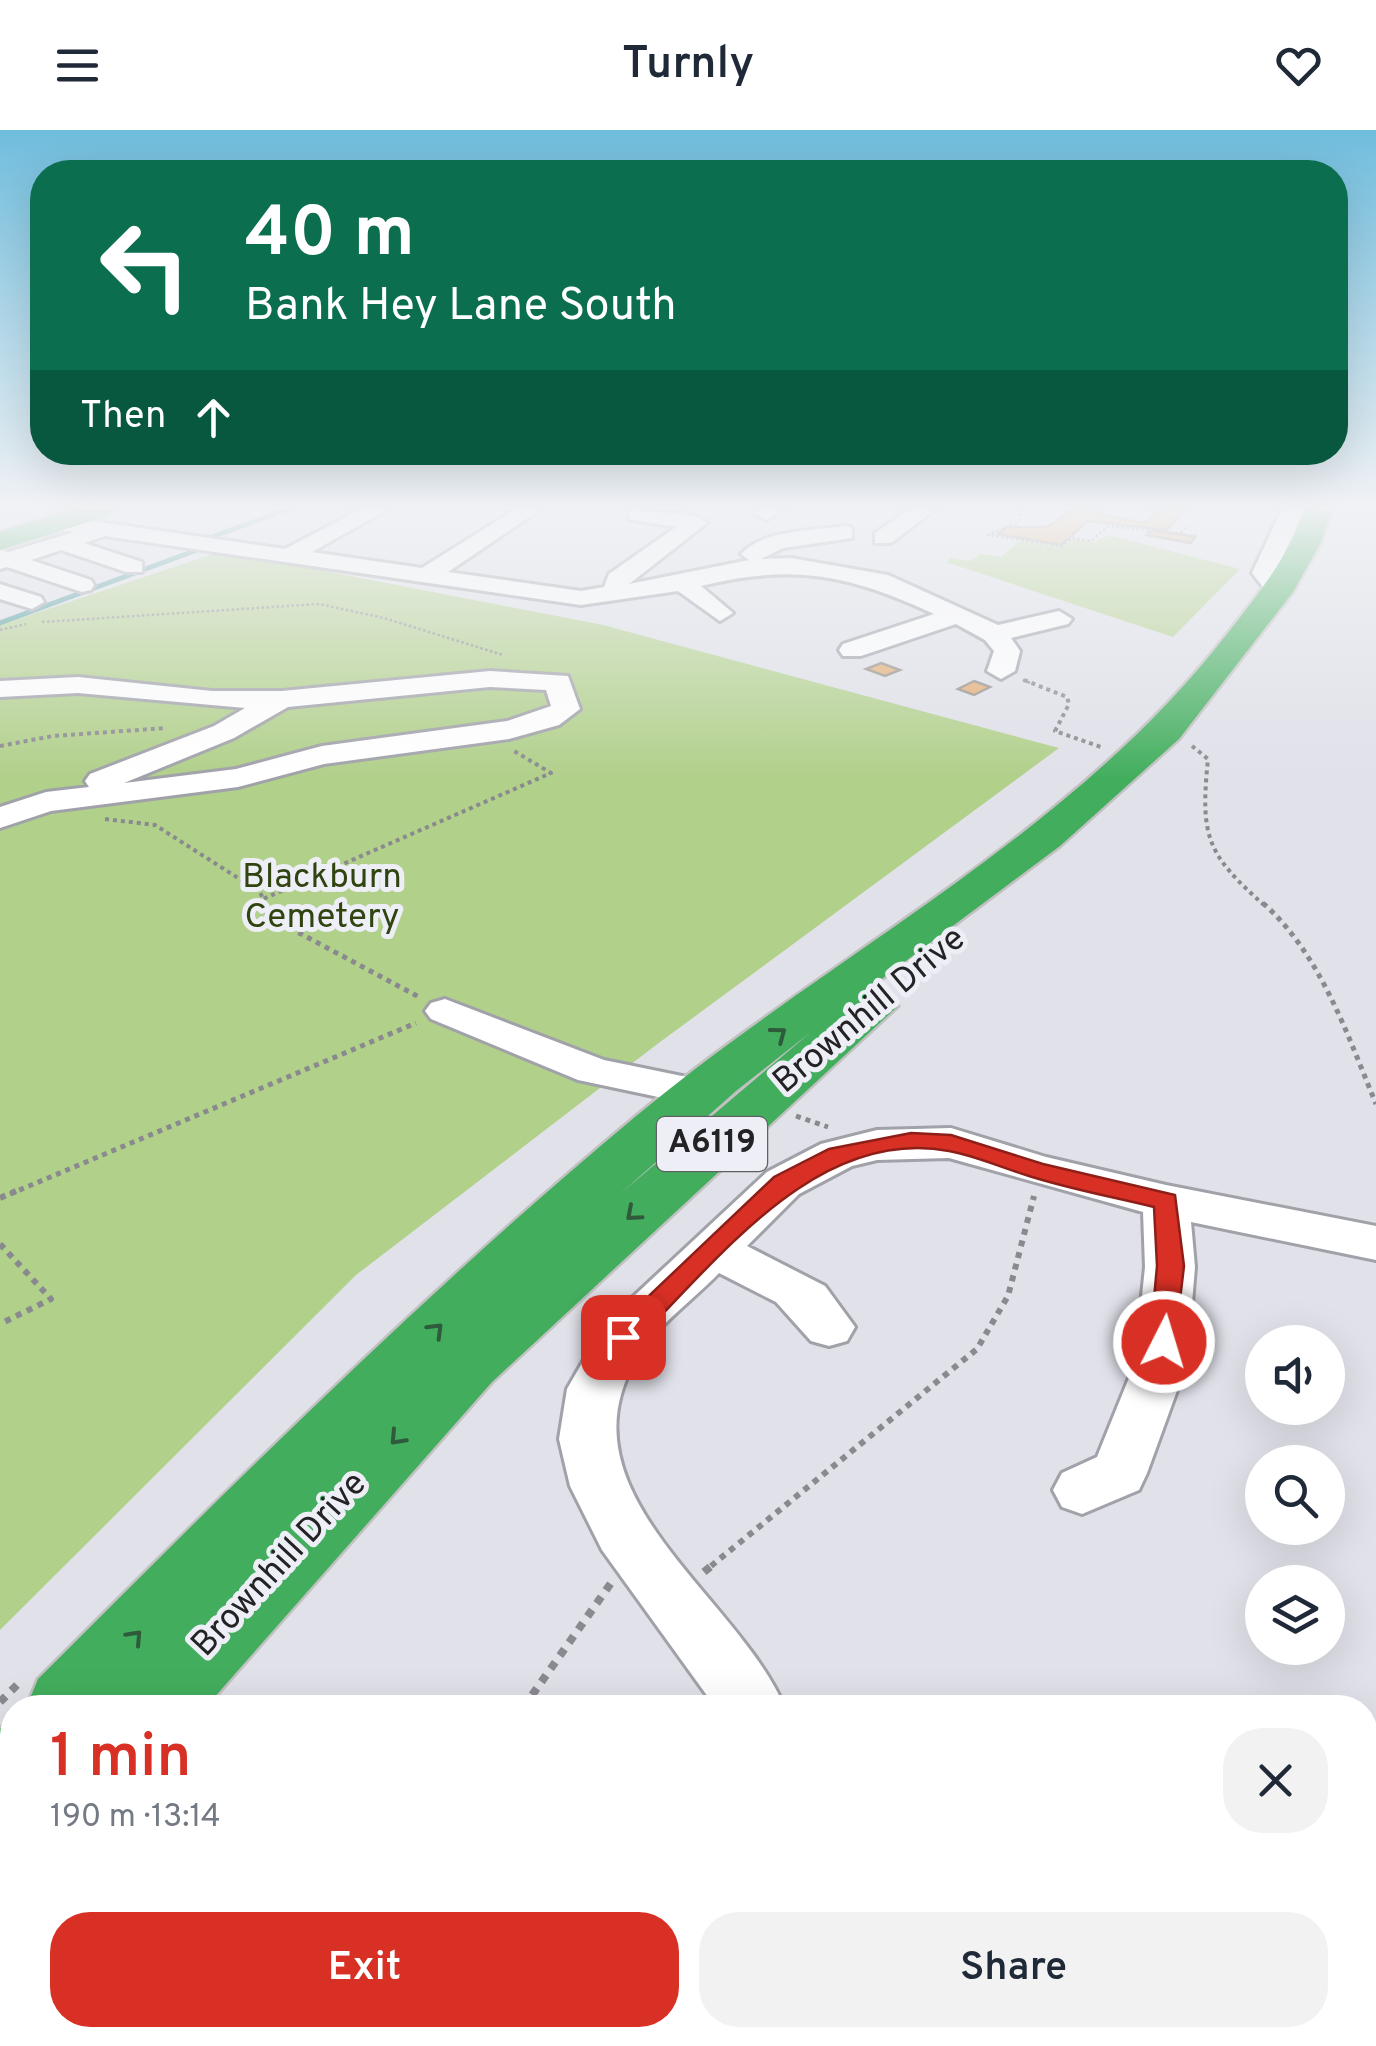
<!DOCTYPE html>
<html lang="en">
<head>
<meta charset="utf-8">
<style>
  :root { --surface:#fff; --page:#f2f2f3; --text:#1f2937; --muted:#747a83; --accent:#d93025 }
  body { margin:0; font-family:Overpass,sans-serif; background:var(--page); color:var(--text); height:100vh; display:flex; flex-direction:column; font-size:38px; white-space:nowrap }
  * { box-sizing:border-box; margin:0 }
  p { font-size:32px; color:var(--muted) }
  .icon { flex:none; width:55px; height:55px; fill:none; stroke:currentColor; stroke-width:2; stroke-linecap:round; stroke-linejoin:round }
  .map { position:relative; flex:1; overflow:hidden }
  .sheet { position:absolute; left:0px; top:1565px; width:1378px; height:352px; display:flex; flex-direction:column; background:var(--surface); border-radius:40px 40px 0 0; box-shadow:0 10px 40px #0002 }
  .sheet>* { flex:none }
  .top-card { position:absolute; left:30px; top:30px; width:1318px; height:305px; border-radius:40px; box-shadow:0 10px 40px #0002; background:#0b6e4f; color:#fff; overflow:hidden }
  .controls { position:absolute; left:1245px; top:1195px; display:grid; gap:20px }
  .controls a { display:grid; place-items:center; width:100px; height:100px; border-radius:50%; background:var(--surface); box-shadow:0 10px 40px #0002; font-size:50px }
  .pin { position:absolute; display:grid; place-items:center; width:85px; height:85px; color:#fff; margin:-42px; border-radius:20px; box-shadow:0 5px 15px #0006 }
  .me { position:absolute; width:110px; margin:-55px; rotate:5deg; stroke-linejoin:round; filter:drop-shadow(0 0 8px #0008) }
  .turn { display:flex; align-items:center; gap:35px; height:210px; padding:0 50px; font-size:45px }
  .turn .icon { width:130px; height:130px; stroke-width:2.5 }
  .turn b { display:block; font-size:70px; line-height:85px }
  .then { display:flex; align-items:center; height:95px; padding:0 50px; background:#0003; gap:20px; font-size:38px }
  .round { display:grid; place-items:center; flex:none; width:105px; height:105px; border-radius:40px; background:var(--page) }
  .summary { display:flex; align-items:center; justify-content:space-between; height:170px; padding:0 50px }
  h1 { font-size:60px; font-weight:600; line-height:75px; color:var(--accent) }
  .cta { display:flex; gap:20px; margin-top:auto; padding:20px 50px }
  .cta a { flex:1; height:115px; border-radius:40px; background:var(--accent); color:#fff; font-size:40px; font-weight:600; line-height:115px; text-align:center }
  .cta a+a { background:var(--page); color:var(--text) }
  header { display:flex; justify-content:space-between; align-items:center; height:130px; padding:0 50px; background:var(--surface); font-size:45px; font-weight:600 }
  .map>svg:first-child { display:block }
</style>
</head>
<body>
<header><svg class="icon" aria-label="menu" viewBox="0 0 24 24"><path d="M4 6h16M4 12h16M4 18h16"/></svg>Turnly<svg class="icon" aria-label="heart" viewBox="0 0 24 24"><path d="M12 20l-8-8c-3-5 5-10 8-4 3-6 11-1 8 4z"/></svg></header>
<div class="map">
<svg width="1376" height="1916" viewBox="0 0 1376 1916">
  <rect width="100%" height="100%" fill="#e0e1e9"/>
  <path fill="#b1d08a" d="M1108,405L1240,439L1173,507L946,432L951,428L970,431L980,424L1001,427L1019,411L1063,417L1073,409L1094,412Z
    M222,421L603,495L1059,618L656,915L356,1145L0,1500V495Z"/>
  <g fill="none" stroke-linecap="round" stroke-linejoin="round">
    <path stroke="#49999a" stroke-width="5" d="M214,406L289,379
      M0,493L205,417"/>
  </g>
  <path fill="#e5aa70" stroke="#938d87" stroke-width="2.5" d="M1074,379H1102L1100,385L1145,393L1158,381L1147,379H1186L1166,400L1088,391L1061,415L998,404L1007,397H1047Z
    M1153,400L1195,407L1191,413L1147,405Z
    M881,533L900,540L885,546L866,539Z
    M974,551L990,557L974,565L958,559Z"/>
  <g fill="none" stroke-linecap="round" stroke-linejoin="round">
    <g stroke="#a1a2a9" stroke-width="6">
      <path id="minor" d="M361,379H388L312,422L422,438L516,379H541L448,442L581,461L604,457L609,444L676,397L629,389L630,379L696,386L707,393L629,454L749,430L741,424C765,399 812,401 844,396L852,398V408L783,418L761,429L791,428L888,445L998,495L1059,481L1072,489L1068,494L1011,508L1020,521L1015,541L1001,549L987,541L994,521L985,510L956,494L861,526H843L839,520L843,514L934,484C849,445 794,433 701,456L733,483L720,491L678,461L581,475L105,406L84,413L142,432V442H126L61,420L31,430L91,450L94,455L91,460L82,462L7,437L0,439V420L8,422L74,402L50,398V388L58,386L285,419Z
        M758,379H784L766,390L755,384Z
        M910,379H935L891,413H875V403Z
        M1282,379H1304L1276,442L1291,461L1279,468L1270,466L1252,443Z
        M0,454L41,467L44,472L32,479L0,469Z
        M490,541L568,546L580,579L559,595L509,609L324,634L238,657L51,681L0,698V677L46,662L89,657L85,651L90,644L214,596L245,578L78,563L0,567V551L78,547L212,561H282ZM490,557L546,560L551,576L507,591L322,616L236,639L124,653L234,608L288,577Z
        M445,869L604,930L716,953L722,963L716,973L701,976L578,950L431,889L425,881L431,873Z
        M951,998L1046,1027L1166,1055L1376,1096V1130L1191,1092L1195,1137L1187,1233L1147,1343L1139,1360L1082,1384L1062,1377L1053,1360L1062,1343L1097,1327L1135,1233L1145,1137L1143,1082L949,1028L877,1030L852,1036L799,1064L747,1116L825,1156L855,1197L847,1211L829,1216L811,1211L776,1172L719,1143C694,1169 658,1195 639,1225C553,1361 737,1464 785,1578H716L602,1420L570,1356L559,1309L567,1259L605,1193L767,1042L821,1014L877,1000Z
        M219,1905H295L292,1916H214Z
        M725,1905H801L798,1916H720Z
        M1112,1905H1188L1190,1916H1112Z"/>
    </g>
    <g stroke="#c1c1c2" stroke-width="5">
      <path id="highway" d="M70,379H114L110,385L0,420V402Z
        M1305,379H1333L1320,414L1293,462L1179,609L1060,716L863,863L890,865L898,876L492,1252L205,1578H26L38,1549C231,1356 425,1162 635,987C830,824 1069,708 1227,504C1258,464 1288,428 1305,379ZM811,902L620,1064L736,961Z
        M12,1593V1783L0,1788V1598Z"/>
    </g>
    <path stroke="#89898f" stroke-width="2.5" stroke-dasharray="2.5 2.5" stroke-linecap="butt" d="M1020,379L1019,392L988,405L1063,416L1072,408L1091,411L1108,396L1180,404L1187,396
      M1180,404L1197,406
      M42,492L319,474L384,488L503,525
      M0,500L26,494
      M1023,550L1030,553"/>
    <path stroke="#89898f" stroke-width="4" stroke-dasharray="4 4" stroke-linecap="butt" d="M1024,550L1067,567L1069,574L1055,601L1101,617
      M0,616L53,606L166,598
      M1192,616L1208,629C1200,708 1207,724 1265,776
      M105,689L155,695L260,762L263,769
      M262,776L263,769L551,643L514,621"/>
    <path stroke="#89898f" stroke-width="5" stroke-dasharray="5 5" stroke-linecap="butt" d="M262,773L261,778L275,790L419,867
      M1263,773C1321,825 1347,904 1376,974
      M796,986L828,997
      M10,1064L416,893"/>
    <path stroke="#89898f" stroke-width="6" stroke-dasharray="6 6" stroke-linecap="butt" d="M0,1068L16,1061
      M0,1114L51,1169L0,1194
      M711,1436L977,1219L1008,1166L1034,1066"/>
    <path stroke="#89898f" stroke-width="8" stroke-dasharray="8 8" stroke-linecap="butt" d="M704,1442L715,1433
      M0,1572L19,1553
      M523,1578L611,1453"/>
    <use href="#minor" fill="#fff" fill-rule="evenodd"/>
    <use href="#highway" fill="#42ae5d" fill-rule="evenodd"/>
  </g>
  <defs><path id="oneway-chevron" d="M-2-3.5L2.5 0L-2 3.5" fill="none" stroke-width="1.6" stroke-linecap="round" stroke-linejoin="round" transform="scale(2.5)"/></defs>
  <g stroke="#2f5b3c">
    <use href="#oneway-chevron" transform="translate(779 904) rotate(-37)"/>
    <use href="#oneway-chevron" transform="translate(633 1084) rotate(139)"/>
    <use href="#oneway-chevron" transform="translate(436 1200) rotate(-45)"/>
    <use href="#oneway-chevron" transform="translate(397 1308) rotate(133)"/>
    <use href="#oneway-chevron" transform="translate(135 1507) rotate(-47)"/>
  </g>
  <linearGradient id="sky" x2="0" y2="1"><stop stop-color="#6fbddd"/><stop offset="0.58" stop-color="#f1f2f5"/><stop offset="1" stop-color="#f1f2f5" stop-opacity="0"/></linearGradient>
  <rect width="1376" height="648" fill="url(#sky)"/>
  <path fill="#d93025" stroke="#8d1f18" stroke-width="2.5" d="M911,1003L951,1005L1043,1034L1175,1065L1184,1136L1174,1220H1154L1150,1212L1157,1136L1154,1077C1113,1067 1070,1059 1029,1046C1003,1038 976,1026 949,1021C816,996 717,1132 633,1214H613L609,1207L613,1200L774,1047L829,1019Z"/>
  <g text-anchor="middle" dominant-baseline="central" stroke-width="10" stroke-linejoin="round" paint-order="stroke">
    <rect fill="#eeeef6" stroke="#606064" stroke-width="2.5" x="657" y="987" width="110" height="54" rx="8"/>
    <g font-size="32" font-weight="bold" fill="#232326">
      <text x="712" y="1014">A6119</text>
    </g>
    <g font-size="35" fill="#304410" stroke="#eeeef6">
      <text x="322" y="748">Blackburn<tspan x="322" dy="40">Cemetery</tspan></text>
    </g>
    <g font-size="35" fill="#232326" stroke="#eeeef6">
      <text transform="translate(870 881) rotate(-40)">Brownhill Drive</text>
      <text transform="translate(280 1435) rotate(-47)">Brownhill Drive</text>
    </g>
  </g>
</svg>
<div class="controls">
<a><svg class="icon" aria-label="sound" viewBox="0 0 24 24"><path d="M4 9h4l5-4v14l-5-4H4zM17 9q2 3 0 6"/></svg></a>
<a><svg class="icon" aria-label="search" viewBox="0 0 24 24"><circle cx="10" cy="10" r="6"/><path d="M15 15l6 6"/></svg></a>
<a><svg class="icon" aria-label="layers" viewBox="0 0 24 24"><path d="M12 4l9 5-9 5-9-5zM3 14l9 5 9-5"/></svg></a>
</div>
<div class="pin" style="left:623px;top:1207px;background:#d93025"><svg class="icon" aria-label="arrive" viewBox="0 0 24 24"><path d="M6 21V4h12l-3 4 3 4H6"/></svg></div>
<svg class="me" style="left:1164px;top:1212px" viewBox="-20 -20 40 40"><circle r="17" fill="#d93025" stroke="#fff" stroke-width="3"/><path d="M0-11L8 9 0 5-8 9z" fill="#fff"/></svg>
<div class="top-card">
<div class="turn"><svg class="icon" aria-label="left" viewBox="0 0 24 24"><path d="M17 20v-9H6M10 6l-5 5 5 5"/></svg><div><b>40 m</b>Bank Hey Lane South</div></div>
<div class="then">Then<svg class="icon" aria-label="ahead" viewBox="0 0 24 24"><path d="M12 20V5M6 11l6-6 6 6"/></svg></div>
</div>
<section class="sheet">
<div class="summary"><div><h1>1 min</h1><p>190 m · 13:14</p></div><a class="round"><svg class="icon" aria-label="close" viewBox="0 0 24 24"><path d="M6 6l12 12M18 6L6 18"/></svg></a></div>
<div class="cta"><a>Exit</a><a>Share</a></div>
</section>
</div>
</body>
</html>
